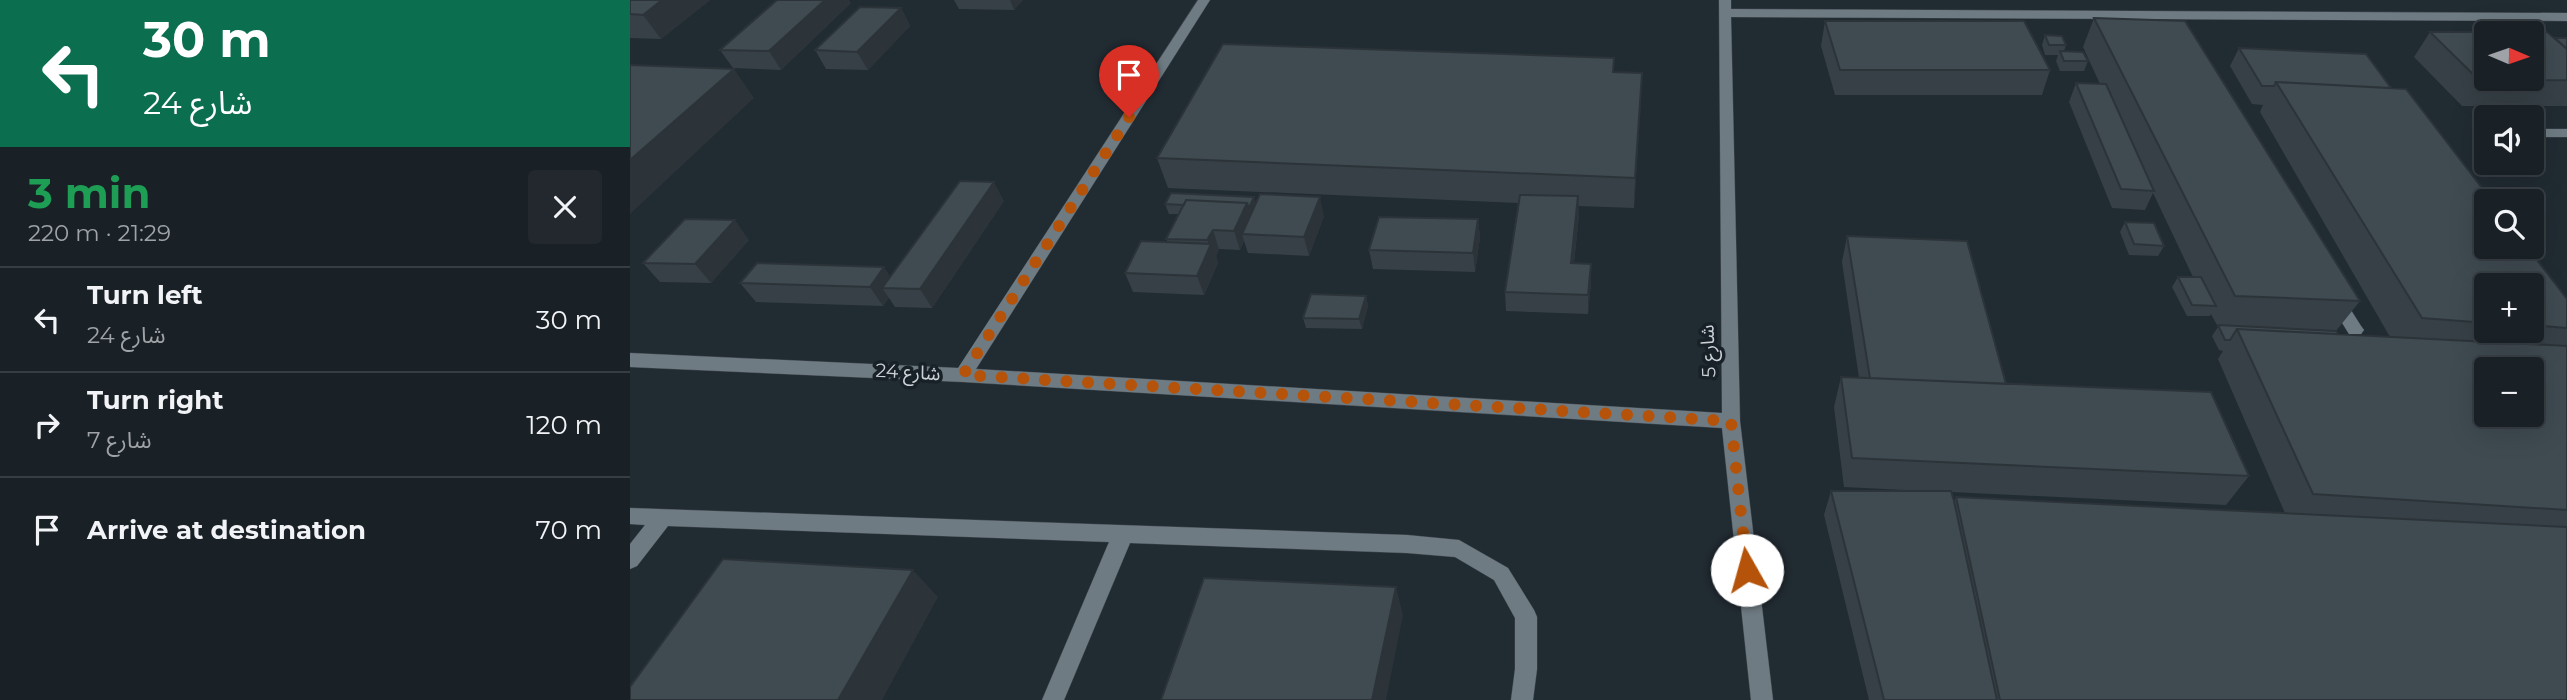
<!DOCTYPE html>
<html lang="en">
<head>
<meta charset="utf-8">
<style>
  :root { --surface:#192026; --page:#22282e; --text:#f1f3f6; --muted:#9fa3a7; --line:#373e43 }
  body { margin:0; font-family:Montserrat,"Noto Sans Arabic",sans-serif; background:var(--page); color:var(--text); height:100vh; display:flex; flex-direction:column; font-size:26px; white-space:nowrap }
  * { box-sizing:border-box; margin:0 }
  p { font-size:23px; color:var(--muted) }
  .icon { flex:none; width:38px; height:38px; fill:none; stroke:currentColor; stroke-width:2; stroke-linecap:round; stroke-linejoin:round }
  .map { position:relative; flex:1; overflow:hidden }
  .sheet { display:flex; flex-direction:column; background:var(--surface); width:630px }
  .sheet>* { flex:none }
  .top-card { background:#0b6e4f; color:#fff; overflow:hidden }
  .needle { width:46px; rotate:92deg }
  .controls { position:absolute; left:1844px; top:21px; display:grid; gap:14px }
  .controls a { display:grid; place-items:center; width:70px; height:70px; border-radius:7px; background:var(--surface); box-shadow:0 7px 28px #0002,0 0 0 2px var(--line); font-size:35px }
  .pin { position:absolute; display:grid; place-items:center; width:60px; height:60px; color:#fff; margin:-72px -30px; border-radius:50% 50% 50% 0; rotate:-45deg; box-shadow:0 0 7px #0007 }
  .pin .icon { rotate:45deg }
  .me { position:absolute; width:77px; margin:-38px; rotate:353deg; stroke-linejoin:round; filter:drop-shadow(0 0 5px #0008) }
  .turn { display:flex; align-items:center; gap:24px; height:147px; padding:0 28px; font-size:32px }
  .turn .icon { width:91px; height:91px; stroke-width:2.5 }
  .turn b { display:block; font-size:49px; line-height:60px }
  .round { display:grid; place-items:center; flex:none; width:74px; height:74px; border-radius:7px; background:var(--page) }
  .summary { display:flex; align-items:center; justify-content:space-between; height:119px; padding:0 28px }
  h1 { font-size:42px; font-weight:700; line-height:52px; color:#1e9e55 }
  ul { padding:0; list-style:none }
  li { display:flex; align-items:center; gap:21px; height:105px; padding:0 28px; border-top:2px solid var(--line) }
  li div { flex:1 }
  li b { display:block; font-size:26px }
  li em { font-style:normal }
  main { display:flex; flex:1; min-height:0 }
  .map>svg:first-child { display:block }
</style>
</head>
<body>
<main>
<section class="sheet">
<div class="top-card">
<div class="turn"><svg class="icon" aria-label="left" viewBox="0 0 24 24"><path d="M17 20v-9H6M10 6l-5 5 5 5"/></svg><div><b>30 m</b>شارع 24</div></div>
</div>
<div class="summary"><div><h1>3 min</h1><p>220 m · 21:29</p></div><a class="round"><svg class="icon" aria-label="close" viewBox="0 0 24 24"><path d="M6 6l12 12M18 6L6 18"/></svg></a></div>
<ul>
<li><svg class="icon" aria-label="left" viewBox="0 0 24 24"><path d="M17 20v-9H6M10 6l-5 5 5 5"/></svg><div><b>Turn left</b><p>شارع 24</p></div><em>30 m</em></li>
<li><svg class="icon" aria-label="right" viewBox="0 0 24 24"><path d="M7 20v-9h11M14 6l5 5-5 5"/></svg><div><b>Turn right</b><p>شارع 7</p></div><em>120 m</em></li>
<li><svg class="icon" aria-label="arrive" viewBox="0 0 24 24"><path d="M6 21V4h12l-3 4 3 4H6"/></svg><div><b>Arrive at destination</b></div><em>70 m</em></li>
</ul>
</section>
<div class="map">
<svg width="1937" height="700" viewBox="0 0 1937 700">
  <rect width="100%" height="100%" fill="#212b32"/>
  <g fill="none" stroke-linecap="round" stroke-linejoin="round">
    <g stroke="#40484e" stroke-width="1">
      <path id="minor" d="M568,0H580L346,369L1092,413L1089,0H1101V9L1937,13V21L1101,17L1110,421L1143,700H1121L1092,428L333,382L0,367V353L328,368Z
        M1902,129H1937V137H1902Z
        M1706,294L1712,296L1731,326L1734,330L1731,334H1719L1698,300Z
        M0,508L777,535L829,540L878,568L904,610L907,617V669L903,700H881L885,669V618L864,580L825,557L777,553L500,543L434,700H412L479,542L38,526L7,566L0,569V544L15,525L0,524Z"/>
    </g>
    <use href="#minor" fill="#6f7b83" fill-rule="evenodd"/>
  </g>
  <path fill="#364046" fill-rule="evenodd" d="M0,0H80L31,39L0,38Z
    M324,0H393L384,10L329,9Z
    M221,3L151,70L103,68L90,50Z
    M271,8L280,26L238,70L196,69L185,50Z
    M1464,18L1730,301L1706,331L1708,334L1760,337L1630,112L1633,105L1622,104L1600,66L1609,48L1761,88L1937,299V700H1239L1194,515L1201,491H1295L1214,487L1204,407L1211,377L1229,378L1212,262L1217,236L1376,384L1619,476L1596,505L1321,492L1324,501L1326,497L1655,513L1588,359L1593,351L1589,350L1582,336L1588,327L1581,314L1580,316H1557L1542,287L1548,277H1563L1523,193L1515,210L1482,208L1439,102L1446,83L1470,84L1453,47ZM1857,285H1902V331H1857Z
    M1195,21L1420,70L1412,95H1205L1191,46Z
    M1800,32L1937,38V106H1832L1784,57Z
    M1415,35L1436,45L1434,51L1458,61L1454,71H1430L1426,61L1428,55H1415L1412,45Z
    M984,72L1012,73L1004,208L948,206L949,215L944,263L961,283L958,314L876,311L875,292L888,203L538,188L527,158Z
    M374,201L302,308L265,307L259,298L253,306L126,302L110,283L260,276Z
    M626,203L694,216L679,256L618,253L614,241L610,250L589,249L586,256L588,263L574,295L503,292L495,273L538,242L536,239L549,214H539L535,204Z
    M848,219L850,238L845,272L743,269L739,250Z
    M1495,222L1534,246L1528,256L1499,255L1490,232Z
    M119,240L81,283L30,282L13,263Z
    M736,296L738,306L732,329L676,328L673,318Z"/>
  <path fill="#2c3439" d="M32,0H80L31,39L13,15Z
    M195,0H219L221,3L151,70L139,51Z
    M380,0H393L384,10Z
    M271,8L280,26L238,70L227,52Z
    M104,69L124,98L0,214V160Z
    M1012,73L1011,103L1004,208L1005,178Z
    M364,182L374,201L302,308L290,289Z
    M948,196L949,215L942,282L941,263Z
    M624,197L627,207L622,218L619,208Z
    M690,197L694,216L679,256L674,237Z
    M617,203L623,222L612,234L614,241L610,250L604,231Z
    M848,219L850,238L845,272L843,253Z
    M105,220L119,240L81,283L65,264Z
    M583,230L589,249L586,256L588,263L574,295L567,276L580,247L577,240Z
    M961,264V283L958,314V295Z
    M254,267L267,287L252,288L259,298L253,306L240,287Z
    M736,296L738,306L732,329L729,319Z
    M283,570L308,597L252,700H208Z
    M766,587L773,615L756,700H742Z"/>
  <path fill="#3f4a51" stroke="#2c3439" stroke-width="2" fill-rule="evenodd" d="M0,0H32L13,15L0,14Z
    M147,0H195L139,51L90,50Z
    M230,7L271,8L227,52L185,50Z
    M1464,18L1555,21L1730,301L1605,296Z
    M1195,21H1394L1420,70H1210Z
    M1800,32H1917L1937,49V80L1850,81ZM1857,33H1902V79H1857Z
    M1415,35L1432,36L1436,45H1419Z
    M1925,38H1937V49Z
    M593,44L984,58L983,72L1012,73L1005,178L527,158Z
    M1609,48L1736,54L1761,88L1646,82L1644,86H1632Z
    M1430,51L1453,52L1458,61H1434Z
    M0,65L104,69L0,160Z
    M1646,82L1776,89L1862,201H1857V247H1897L1937,299V328L1902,325V285H1857V323L1792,318Z
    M1446,83L1476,84L1524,191L1491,189Z
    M330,181L364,182L290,289L252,288Z
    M541,193L624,197L619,208L617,203L556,200L554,205L535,204Z
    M630,194L690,197L674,237L612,234Z
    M890,195L948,196L941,263L961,264L958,295L875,292Z
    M556,200L617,203L604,231L583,230L577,240L536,239Z
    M749,217L848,219L843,253L739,250Z
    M55,219L105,220L65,264L13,263Z
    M1495,222L1524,223L1534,246L1504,244Z
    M1217,236L1337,241L1376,384L1240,378Z
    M511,241L581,244L567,276L495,273Z
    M127,263L254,267L240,287L110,283Z
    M1548,277H1571L1586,306L1562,305Z
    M681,294L736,296L729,319L673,318Z
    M1588,325L1706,331L1708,334L1607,329L1600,340H1595Z
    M1607,329L1937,346V510L1683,494ZM1857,369H1902V415H1857Z
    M1211,377L1581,392L1619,476L1222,458Z
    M1201,491H1321L1324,501L1367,700H1254Z
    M1326,497L1937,527V700H1370Z
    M93,559L283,570L208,700H0V687Z
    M574,578L766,587L742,700H531Z"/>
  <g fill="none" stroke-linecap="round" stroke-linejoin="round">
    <path stroke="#b45309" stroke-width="12" stroke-dasharray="0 21.6" d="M499,117L333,375L1101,421L1117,570"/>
  </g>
  <g text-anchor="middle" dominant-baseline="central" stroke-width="7" stroke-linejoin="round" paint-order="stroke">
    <g font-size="19" fill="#ccd2d6" stroke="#182128">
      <text transform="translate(1078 351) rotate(-92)">شارع 5</text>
      <text transform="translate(278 372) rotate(3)">شارع 24</text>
    </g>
  </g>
</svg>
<div class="controls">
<a><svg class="needle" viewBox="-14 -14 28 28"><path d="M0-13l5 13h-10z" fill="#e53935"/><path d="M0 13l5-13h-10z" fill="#9fa3a7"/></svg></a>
<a><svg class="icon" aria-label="sound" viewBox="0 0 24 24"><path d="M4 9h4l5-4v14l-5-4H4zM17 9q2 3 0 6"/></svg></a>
<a><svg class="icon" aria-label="search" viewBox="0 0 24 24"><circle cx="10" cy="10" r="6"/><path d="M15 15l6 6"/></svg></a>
<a>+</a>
<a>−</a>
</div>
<div class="pin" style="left:499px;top:117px;background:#d93025"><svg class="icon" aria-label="arrive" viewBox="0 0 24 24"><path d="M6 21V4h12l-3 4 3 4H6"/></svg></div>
<svg class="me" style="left:1117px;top:570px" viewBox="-20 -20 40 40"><circle r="19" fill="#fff"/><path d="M0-13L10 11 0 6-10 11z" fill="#b45309"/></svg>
</div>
</main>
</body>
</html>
